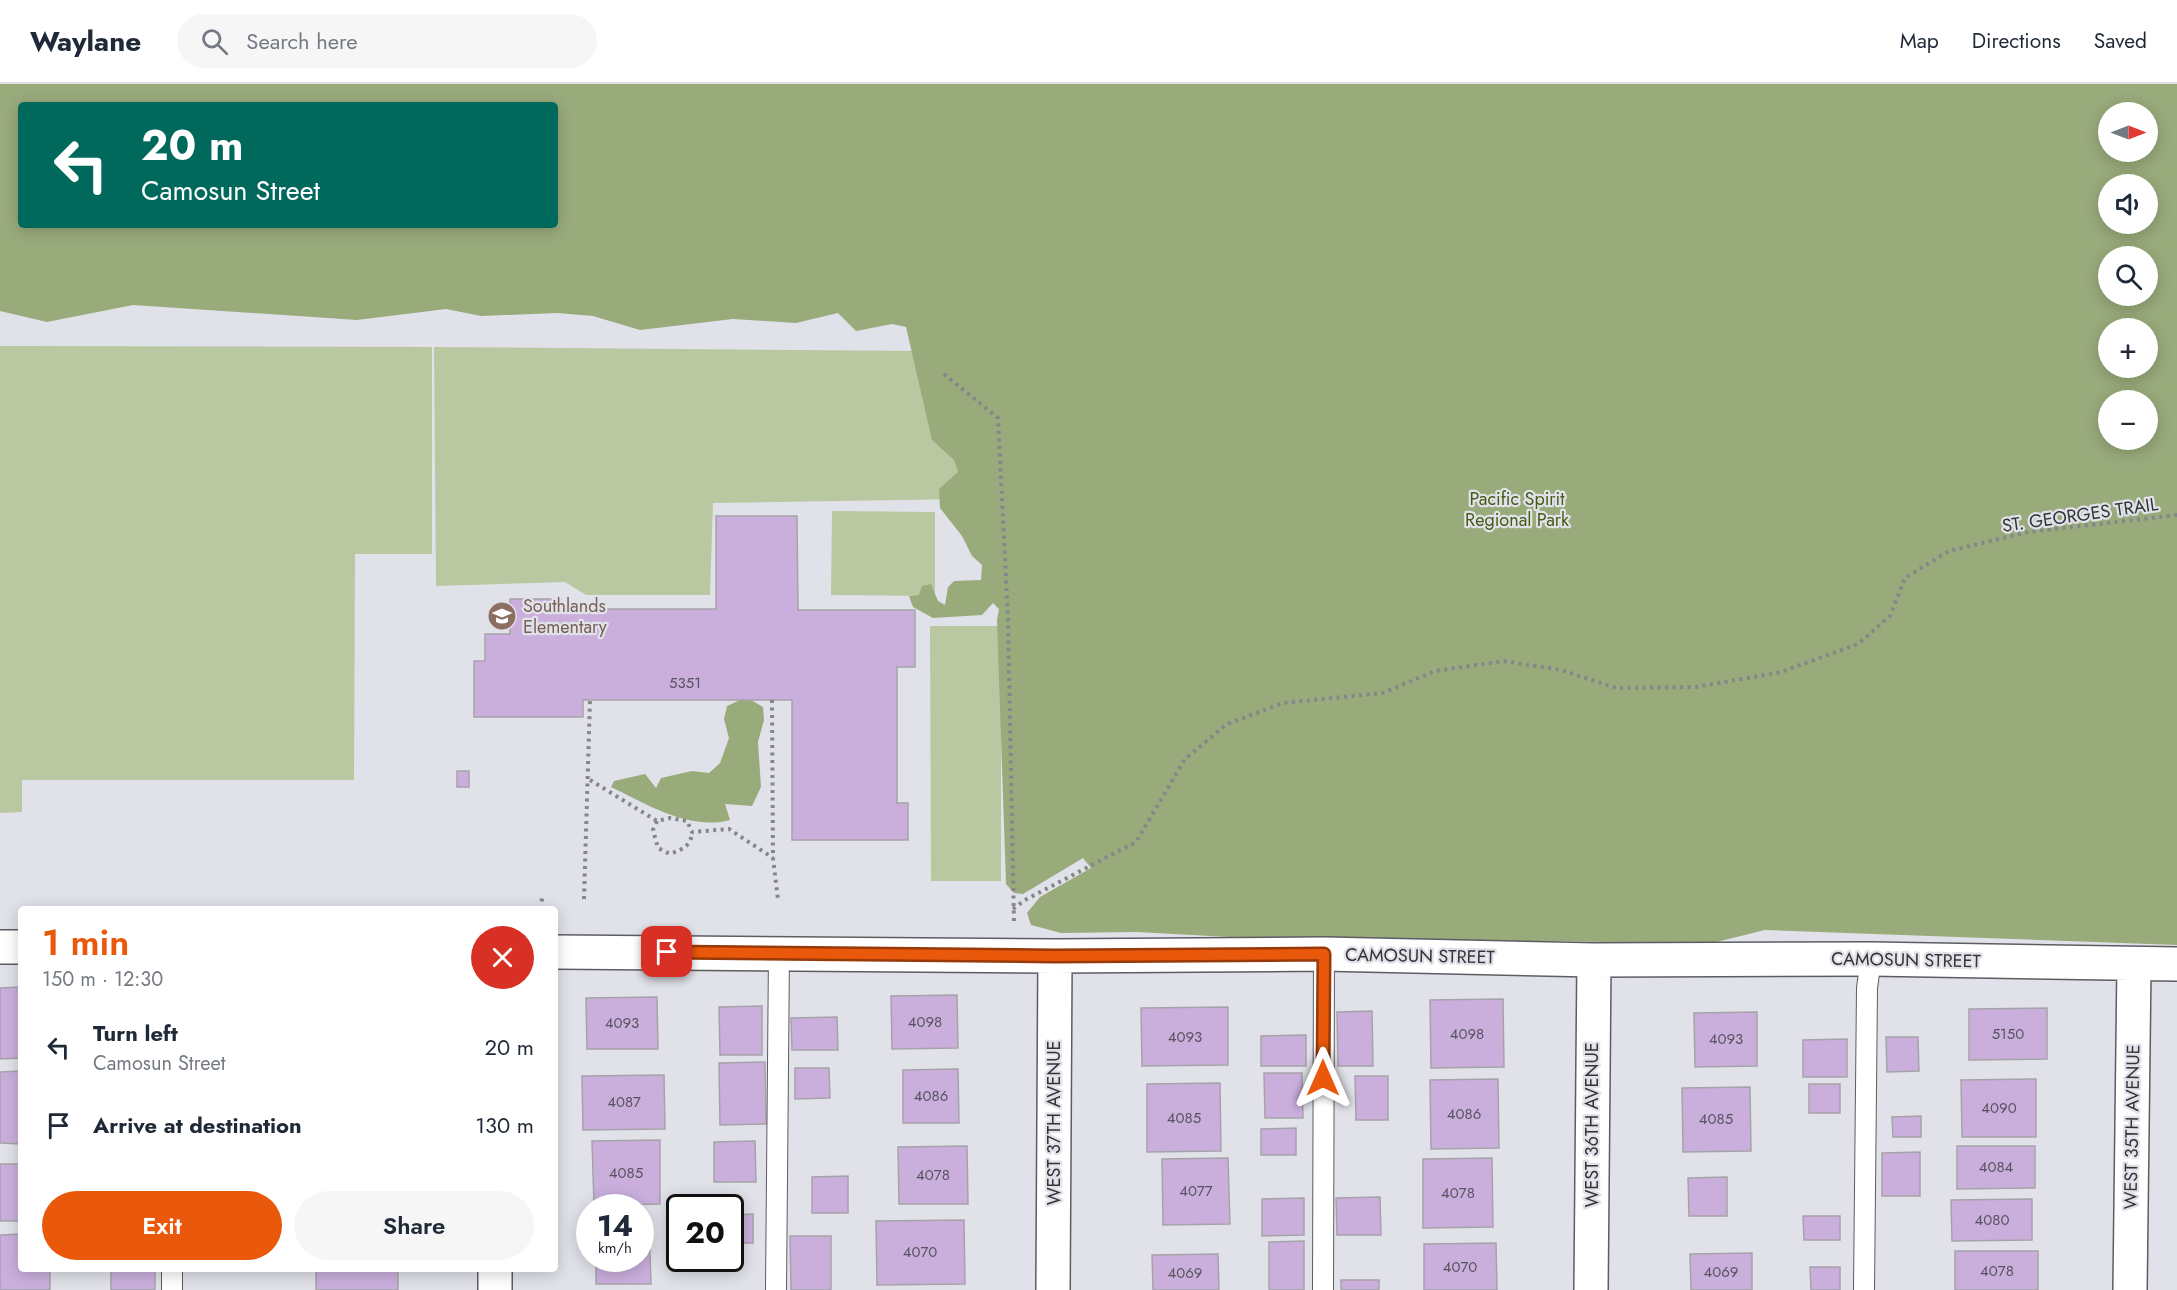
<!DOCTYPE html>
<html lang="en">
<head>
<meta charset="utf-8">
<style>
  :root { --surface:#fff; --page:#f6f6f7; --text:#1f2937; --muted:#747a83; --line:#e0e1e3; --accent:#ea580c }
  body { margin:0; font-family:Jost,sans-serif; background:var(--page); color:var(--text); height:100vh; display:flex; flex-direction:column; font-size:22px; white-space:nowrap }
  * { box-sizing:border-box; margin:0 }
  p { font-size:20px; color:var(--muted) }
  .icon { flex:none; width:33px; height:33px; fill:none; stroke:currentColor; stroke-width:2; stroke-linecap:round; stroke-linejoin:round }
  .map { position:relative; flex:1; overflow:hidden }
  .sheet { position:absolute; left:18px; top:822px; width:540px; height:366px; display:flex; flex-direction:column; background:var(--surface); border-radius:6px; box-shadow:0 3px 15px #0003 }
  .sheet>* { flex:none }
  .guide { position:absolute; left:18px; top:18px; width:540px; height:126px; border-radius:6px; box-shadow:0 3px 15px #0003; background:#00695c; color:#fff; overflow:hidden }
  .needle { width:39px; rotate:90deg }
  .tools { position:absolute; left:2098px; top:18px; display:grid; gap:12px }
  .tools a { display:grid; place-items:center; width:60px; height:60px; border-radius:50%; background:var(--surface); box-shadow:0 3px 15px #0003; font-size:30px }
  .speed { position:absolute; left:576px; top:1110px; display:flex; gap:12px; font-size:30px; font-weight:700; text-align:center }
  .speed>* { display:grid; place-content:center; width:78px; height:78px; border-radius:50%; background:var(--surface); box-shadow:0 3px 15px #0003; line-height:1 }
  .speed small { font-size:15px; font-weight:400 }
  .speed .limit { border:3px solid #111; border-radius:9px; background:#fff; color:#111 }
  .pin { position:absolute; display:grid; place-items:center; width:51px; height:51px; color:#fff; margin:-26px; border-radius:12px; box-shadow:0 3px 9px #0006 }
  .me { position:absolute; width:66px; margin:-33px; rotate:0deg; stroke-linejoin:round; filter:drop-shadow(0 0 4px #0008) }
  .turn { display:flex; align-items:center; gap:21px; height:126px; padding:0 24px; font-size:27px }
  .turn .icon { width:78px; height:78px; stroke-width:2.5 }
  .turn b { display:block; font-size:42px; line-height:51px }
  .round { display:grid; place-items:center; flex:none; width:63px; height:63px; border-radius:32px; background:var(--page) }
  .head { display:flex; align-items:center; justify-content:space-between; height:102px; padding:0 24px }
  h1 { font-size:36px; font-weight:600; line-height:45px; color:var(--accent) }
  .action { display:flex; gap:12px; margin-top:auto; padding:12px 24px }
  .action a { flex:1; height:69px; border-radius:36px; background:var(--accent); color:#fff; font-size:24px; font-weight:600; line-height:69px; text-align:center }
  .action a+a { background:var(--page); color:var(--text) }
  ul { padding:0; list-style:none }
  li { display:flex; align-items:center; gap:18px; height:78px; padding:0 24px }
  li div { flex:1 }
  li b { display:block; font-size:22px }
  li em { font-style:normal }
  header { display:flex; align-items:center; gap:36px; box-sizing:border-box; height:84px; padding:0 30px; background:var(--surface); border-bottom:2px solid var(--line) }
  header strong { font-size:28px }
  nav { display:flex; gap:33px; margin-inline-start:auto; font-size:21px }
  .search { width:420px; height:54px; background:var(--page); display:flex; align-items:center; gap:15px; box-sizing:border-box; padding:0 21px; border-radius:33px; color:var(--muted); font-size:22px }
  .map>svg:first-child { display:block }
</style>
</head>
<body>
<header>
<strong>Waylane</strong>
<div class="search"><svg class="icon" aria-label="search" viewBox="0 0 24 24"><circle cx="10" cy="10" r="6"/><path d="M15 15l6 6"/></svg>Search here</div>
<nav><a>Map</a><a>Directions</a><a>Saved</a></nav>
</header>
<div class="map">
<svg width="2177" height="1206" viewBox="0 0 2177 1206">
  <rect width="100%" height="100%" fill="#e1e2e9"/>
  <path fill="#b9c8a1" d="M0,262L432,263V470H355L354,696H22V728L0,729Z
    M434,263L926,267L958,354L964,415L713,419L710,511H586L565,498L436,502Z
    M832,427L935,428V512L831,511Z
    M930,542H1001V797H931Z"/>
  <path fill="#99ab7b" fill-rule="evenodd" d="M0,0H2177V861L1765,846L1684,866L1646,859L1559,857L1418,863L1136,848L1061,849L1031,841L1027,829L1040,813L1091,784L1083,774L1023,810L1014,809L1006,800L997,536L999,525L993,519L982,531L933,534L913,523L909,512L919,511L922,502L931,500L938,517L945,521L948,503L954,497L981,496L982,481L972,472L962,452L940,424L939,405L958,388L954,376L932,356L906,243L892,240L856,247L838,229L796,239L733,235L640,246L593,232L557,229L481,232L446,225L357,236L133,221L47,238L0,227ZM21,21H555V141H21ZM2109,28H2148V68H2109ZM2109,100H2148V140H2109ZM2109,172H2148V212H2109ZM2109,244H2148V284H2109ZM2109,316H2148V356H2109Z
    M740,616H751L763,623L764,636L758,658L761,703L752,722L725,720L730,736C690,747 646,720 611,703L614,697L645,690L656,704L661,694L692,687L709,689L720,679L729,654L724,635L727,622Z"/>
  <path fill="#caafdd" stroke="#a6a3a8" stroke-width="1.5" d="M716,432H797L798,526H915V583H897V719H908V756H792V616H583V633H474V577H485V550H510V515H561V525H716Z
    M457,687H469V703H457Z
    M21,903V974L0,975V904Z
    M957,911L958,964L892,965L891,912Z
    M657,913L658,965H587L586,914Z
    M1503,915L1504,983L1431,984L1430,916Z
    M762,922V971H720L719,923Z
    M1228,923V981L1142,982L1141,924Z
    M2047,924V975L1969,976V925Z
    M1372,927L1373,982H1338L1337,928Z
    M1757,928V982L1695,983L1694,929Z
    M837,933L838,966H792L791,934Z
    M1306,951V982H1261V952Z
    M1886,953H1918L1919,987L1887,988Z
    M1847,955V993H1803V956Z
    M765,978L766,1040L720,1041L719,979Z
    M795,984H829L830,1014L795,1015Z
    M958,985L959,1039H903V986Z
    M21,987V1060L0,1059V988Z
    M1264,989H1302L1303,1034H1265Z
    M664,991L665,1045L583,1046L582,992Z
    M1355,992H1388V1036H1356Z
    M1498,995L1499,1064L1431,1065L1430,996Z
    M2036,995V1053H1962L1961,996Z
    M1220,999L1221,1067L1147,1068V1000Z
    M1809,1000H1840V1029H1809Z
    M1750,1003L1751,1067L1683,1068L1682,1004Z
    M1921,1032V1053H1893L1892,1033Z
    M1296,1044V1071H1261V1045Z
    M660,1056V1120L594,1121L592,1057Z
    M755,1057L756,1098H714V1058Z
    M967,1062L968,1120H899L898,1063Z
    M1957,1062H2035V1104L1957,1105Z
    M1920,1068V1112H1882V1069Z
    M1228,1074L1230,1140L1163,1141L1162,1075Z
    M1492,1074L1493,1143L1423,1144V1075Z
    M0,1080H21V1137H0Z
    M848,1092V1129H812V1093Z
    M1727,1093V1132H1689L1688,1094Z
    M1380,1113L1381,1151H1337L1336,1114Z
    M1304,1114V1151L1262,1152V1115Z
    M2032,1115V1156L1952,1157L1951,1116Z
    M753,1130V1159H730V1131Z
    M1803,1132H1840V1156H1804Z
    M964,1136L965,1200L877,1201L876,1137Z
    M640,1143H649L651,1200H596V1174H640Z
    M21,1150V1185H50V1206H0V1151Z
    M790,1152H831V1206H791Z
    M1304,1157V1206H1269V1158Z
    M1496,1159L1497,1206H1424V1160Z
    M1955,1167H2038V1206H1955Z
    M1752,1169V1206H1691L1690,1170Z
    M1218,1170L1219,1206H1153L1152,1171Z
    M1810,1183H1840V1206H1811Z
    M111,1185H155V1206H111Z
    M316,1185H398V1206H316Z
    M1341,1196H1379V1206H1341Z"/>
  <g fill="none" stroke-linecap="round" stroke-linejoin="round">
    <g stroke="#5c5d63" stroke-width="22">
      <path id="lane" d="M172,1206V1185
        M776,1206L779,869
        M1323,1206L1324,870
        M1864,1206L1867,904L1871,875"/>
    </g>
    <g stroke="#5c5d63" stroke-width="36">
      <path id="street" d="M0,863H21
        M555,868L1055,872L1324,870L1594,876L1871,875L2177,880
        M495,1206V1185
        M1053,1206L1055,872
        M1591,1206L1594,876
        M2130,1206L2134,880"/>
    </g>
    <path stroke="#85868b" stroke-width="4" stroke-dasharray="3 4.5" stroke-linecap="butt" d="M944,290L998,334L1008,535L1014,840
      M772,616L773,774L778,816
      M590,696L657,737L670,734L687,737L692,748L729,745L773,774
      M657,737L653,746L658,764L670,770C683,765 691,762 692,748
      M584,815L590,616
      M541,825L542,814
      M1013,825L1025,816L1136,758L1185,675L1227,640L1283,619L1383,609L1435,587L1504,577L1561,586L1616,604L1696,603L1781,588L1858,560L1890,532L1905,494L1949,467L2028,448L2177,431"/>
    <use href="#lane" stroke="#fff" stroke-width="20"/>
    <use href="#street" stroke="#fff" stroke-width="33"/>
  </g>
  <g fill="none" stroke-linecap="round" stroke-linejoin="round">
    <g stroke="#983908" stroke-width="15">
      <path id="route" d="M667,868L1055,872L1324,870L1323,994"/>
    </g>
    <use href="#route" stroke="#ea580c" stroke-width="10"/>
  </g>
  <defs>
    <g id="school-disc" transform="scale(1.5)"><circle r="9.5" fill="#8d6e63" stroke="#e1e2e9"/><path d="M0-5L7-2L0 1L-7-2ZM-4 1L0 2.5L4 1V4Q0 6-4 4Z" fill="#fff"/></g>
  </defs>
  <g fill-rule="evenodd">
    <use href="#school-disc" x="502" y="532"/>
  </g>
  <g text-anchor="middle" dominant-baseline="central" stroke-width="4.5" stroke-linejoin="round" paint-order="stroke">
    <g font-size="15" fill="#595360">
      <text x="685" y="599">5351</text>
      <text x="925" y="938">4098</text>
      <text x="622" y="939">4093</text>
      <text x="1467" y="950">4098</text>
      <text x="2008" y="950">5150</text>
      <text x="1185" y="953">4093</text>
      <text x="1726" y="955">4093</text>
      <text x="931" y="1012">4086</text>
      <text x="624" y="1018">4087</text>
      <text x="1999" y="1024">4090</text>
      <text x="1464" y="1030">4086</text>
      <text x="1184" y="1034">4085</text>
      <text x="1716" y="1035">4085</text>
      <text x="1996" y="1083">4084</text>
      <text x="626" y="1089">4085</text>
      <text x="933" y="1091">4078</text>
      <text x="1196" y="1107">4077</text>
      <text x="1458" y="1109">4078</text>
      <text x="1992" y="1136">4080</text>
      <text x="920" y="1168">4070</text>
      <text x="1460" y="1183">4070</text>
      <text x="1997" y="1187">4078</text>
      <text x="1721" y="1188">4069</text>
      <text x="1185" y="1189">4069</text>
    </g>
    <g font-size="18" fill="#465b13" stroke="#e1e2e9">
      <text x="1517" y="415">Pacific Spirit<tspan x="1517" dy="21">Regional Park</tspan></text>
    </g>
    <g font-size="18" fill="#333436" stroke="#e1e2e9">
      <text transform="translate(2080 431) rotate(-8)">ST. GEORGES TRAIL</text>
      <text transform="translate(1420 872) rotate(1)">CAMOSUN STREET</text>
      <text transform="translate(1906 876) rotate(1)">CAMOSUN STREET</text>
      <text transform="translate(1054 1039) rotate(-90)">WEST 37TH AVENUE</text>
      <text transform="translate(1592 1041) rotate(-90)">WEST 36TH AVENUE</text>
      <text transform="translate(2132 1043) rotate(-89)">WEST 35TH AVENUE</text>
    </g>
    <g font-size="18" fill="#785e54" stroke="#e1e2e9" text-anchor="start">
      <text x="523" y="522">Southlands<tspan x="523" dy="21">Elementary</tspan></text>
    </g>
  </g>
</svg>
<div class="tools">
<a><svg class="needle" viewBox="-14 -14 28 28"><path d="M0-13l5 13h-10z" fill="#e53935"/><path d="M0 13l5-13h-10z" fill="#747a83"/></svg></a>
<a><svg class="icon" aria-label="sound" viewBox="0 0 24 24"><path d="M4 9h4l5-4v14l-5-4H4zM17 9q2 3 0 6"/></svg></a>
<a><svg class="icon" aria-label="search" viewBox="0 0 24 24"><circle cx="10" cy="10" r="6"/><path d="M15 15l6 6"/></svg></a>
<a>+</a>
<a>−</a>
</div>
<div class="speed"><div>14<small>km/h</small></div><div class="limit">20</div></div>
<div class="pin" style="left:667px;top:868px;background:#d93025"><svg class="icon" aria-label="arrive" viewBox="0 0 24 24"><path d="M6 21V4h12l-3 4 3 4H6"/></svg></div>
<svg class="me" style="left:1323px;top:994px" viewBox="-20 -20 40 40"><path d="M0-17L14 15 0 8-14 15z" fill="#ea580c" stroke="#fff" stroke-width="4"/></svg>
<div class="guide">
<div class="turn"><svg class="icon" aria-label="left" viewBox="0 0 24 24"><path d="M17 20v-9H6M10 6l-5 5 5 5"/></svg><div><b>20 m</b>Camosun Street</div></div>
</div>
<section class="sheet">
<div class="head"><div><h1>1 min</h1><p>150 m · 12:30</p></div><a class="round" style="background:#d93025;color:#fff"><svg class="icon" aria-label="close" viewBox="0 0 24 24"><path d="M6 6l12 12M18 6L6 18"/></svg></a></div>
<ul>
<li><svg class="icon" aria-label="left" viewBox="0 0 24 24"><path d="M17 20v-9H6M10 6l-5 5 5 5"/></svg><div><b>Turn left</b><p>Camosun Street</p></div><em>20 m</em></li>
<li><svg class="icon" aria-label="arrive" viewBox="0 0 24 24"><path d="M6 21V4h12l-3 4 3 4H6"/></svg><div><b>Arrive at destination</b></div><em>130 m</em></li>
</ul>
<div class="action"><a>Exit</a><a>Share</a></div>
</section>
</div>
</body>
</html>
